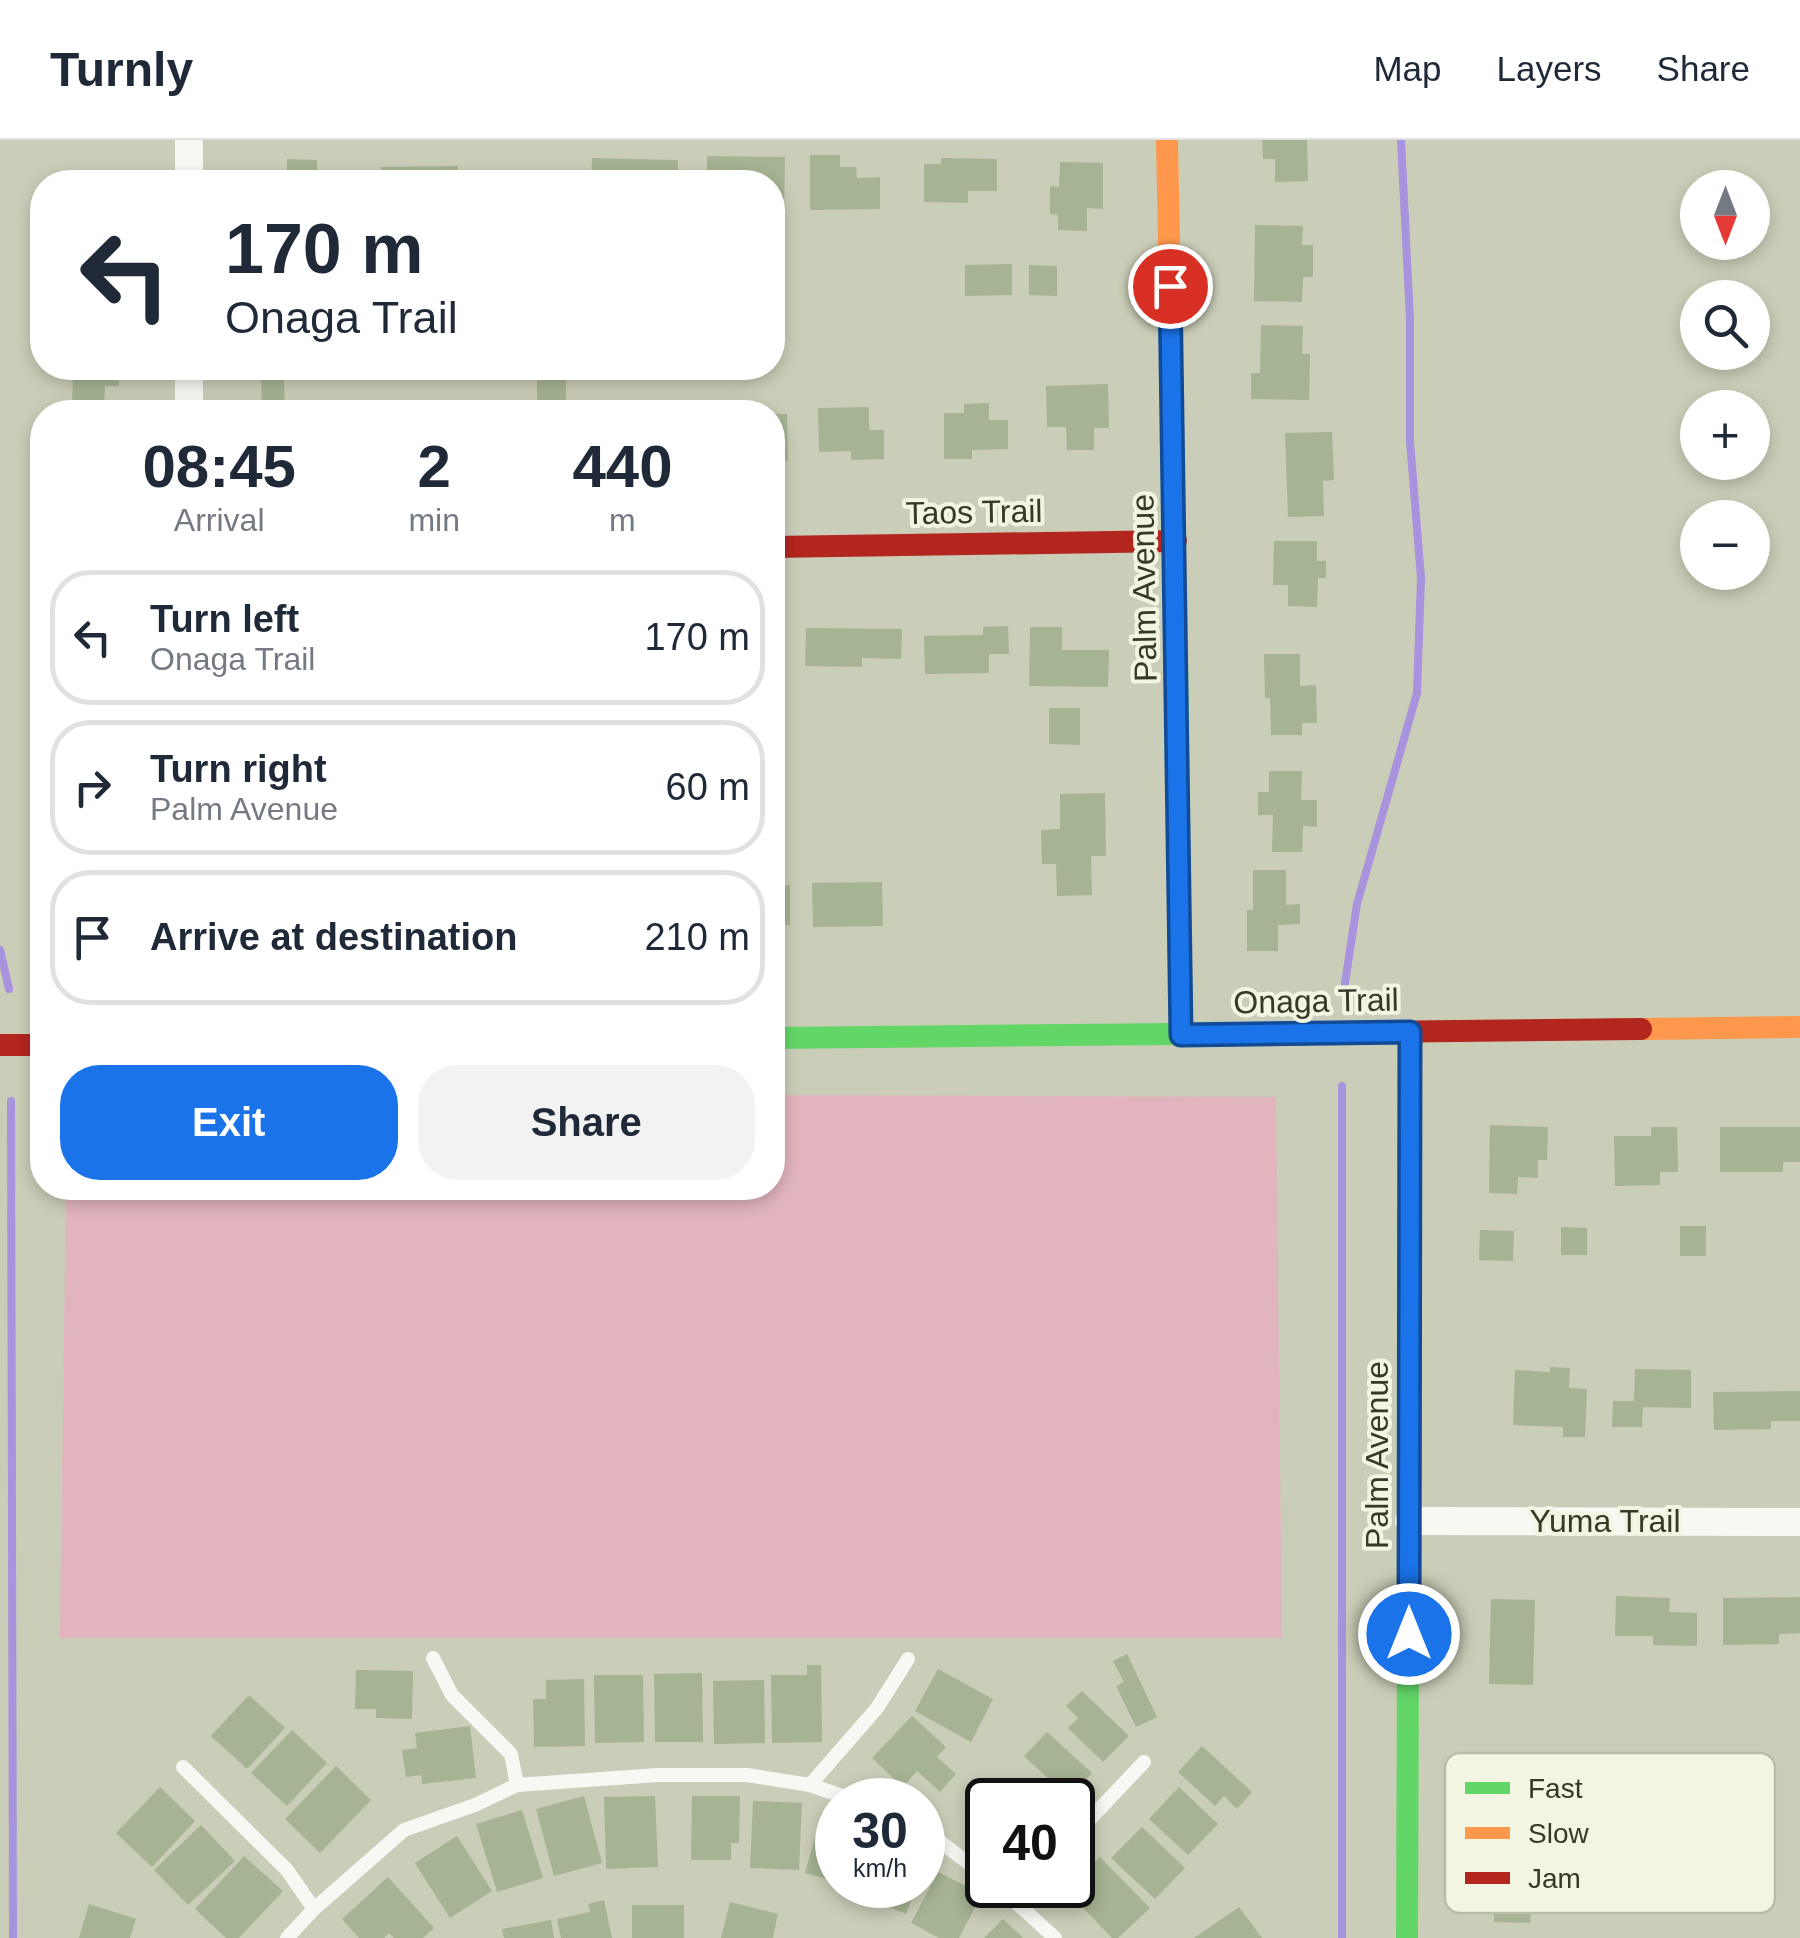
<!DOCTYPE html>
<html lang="en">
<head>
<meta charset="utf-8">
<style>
  :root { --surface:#fff; --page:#f2f2f3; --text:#1f2937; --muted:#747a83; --line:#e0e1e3; --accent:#1a73e8 }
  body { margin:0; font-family:Helvetica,sans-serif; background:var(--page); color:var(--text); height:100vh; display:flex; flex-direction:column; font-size:38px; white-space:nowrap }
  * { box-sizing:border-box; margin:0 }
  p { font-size:32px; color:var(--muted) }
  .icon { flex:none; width:55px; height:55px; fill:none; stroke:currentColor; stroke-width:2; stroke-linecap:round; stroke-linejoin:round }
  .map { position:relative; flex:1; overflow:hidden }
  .drawer { position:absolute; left:30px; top:260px; width:755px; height:800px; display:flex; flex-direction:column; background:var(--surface); border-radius:40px; box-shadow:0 5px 15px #0003 }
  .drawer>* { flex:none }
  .top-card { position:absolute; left:30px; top:30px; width:755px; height:210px; border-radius:40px; box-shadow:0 5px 15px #0003; background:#fff; color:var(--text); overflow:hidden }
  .needle { width:65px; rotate:180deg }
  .buttons { position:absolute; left:1680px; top:30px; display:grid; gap:20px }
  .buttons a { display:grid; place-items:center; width:90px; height:90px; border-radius:50%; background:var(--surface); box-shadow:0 5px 15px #0003; font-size:50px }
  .speed { position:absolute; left:815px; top:1638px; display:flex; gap:20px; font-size:50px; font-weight:700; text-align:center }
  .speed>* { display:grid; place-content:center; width:130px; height:130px; border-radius:50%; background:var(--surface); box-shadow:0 5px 15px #0003; line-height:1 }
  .speed small { font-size:25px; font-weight:400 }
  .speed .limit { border:5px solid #111; border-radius:15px; background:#fff; color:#111 }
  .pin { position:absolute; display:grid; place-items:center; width:85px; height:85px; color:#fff; margin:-42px; border:5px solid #fff; border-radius:50%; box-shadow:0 2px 10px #0007 }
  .me { position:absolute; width:110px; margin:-55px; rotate:0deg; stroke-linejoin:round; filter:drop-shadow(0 0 8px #0008) }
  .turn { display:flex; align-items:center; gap:35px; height:210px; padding:0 30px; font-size:45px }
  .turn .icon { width:130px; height:130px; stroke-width:2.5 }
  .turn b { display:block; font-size:70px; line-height:85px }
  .eta { display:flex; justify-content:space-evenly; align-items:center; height:170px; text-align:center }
  .eta b { font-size:60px; font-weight:800; line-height:70px }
  .action { display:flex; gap:20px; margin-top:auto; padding:20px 30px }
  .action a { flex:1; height:115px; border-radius:40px; background:var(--accent); color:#fff; font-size:40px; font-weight:800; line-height:115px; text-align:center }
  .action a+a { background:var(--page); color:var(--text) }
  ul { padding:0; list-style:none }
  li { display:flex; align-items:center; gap:30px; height:135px; margin:0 20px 15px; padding:0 10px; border:5px solid var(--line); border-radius:40px }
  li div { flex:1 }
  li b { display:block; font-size:38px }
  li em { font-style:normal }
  header { display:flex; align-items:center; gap:60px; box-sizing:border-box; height:140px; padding:0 50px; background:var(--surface); border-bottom:2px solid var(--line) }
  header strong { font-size:48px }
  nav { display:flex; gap:55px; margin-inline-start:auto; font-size:35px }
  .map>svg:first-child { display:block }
</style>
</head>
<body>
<header>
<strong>Turnly</strong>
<nav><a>Map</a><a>Layers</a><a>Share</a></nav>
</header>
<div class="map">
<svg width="1800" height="1798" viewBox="0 0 1800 1798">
  <rect width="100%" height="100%" fill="#cacdb7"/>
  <path fill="#e2b4be" d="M773,955L1276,957L1282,1498H60L66,1048H772Z"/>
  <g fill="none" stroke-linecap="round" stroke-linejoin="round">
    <path stroke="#a793de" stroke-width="8" d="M0,810L9,849
      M1345,843L1357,764L1417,553L1421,438L1410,301V179L1401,0
      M1342,946V1798
      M11,961L13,1798"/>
  </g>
  <path fill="#a6b493" d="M1262,0H1307L1308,41L1275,42V19H1263Z
    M810,15H840V27H856L857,38L880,37V69L810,70Z
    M707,16L785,17L784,78L772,77V42H707Z
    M592,18L678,20V42H591Z
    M941,18L997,19V51H968V63L924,62V24H941Z
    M287,19L317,20V42H287Z
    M1060,22L1103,23V69L1087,68V91L1058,90V75L1050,74V46L1059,47Z
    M458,26V42H381V27Z
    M1255,85L1303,86L1302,105H1313V137H1303L1302,162L1254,161Z
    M1012,124V155L965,156V125Z
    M1029,125L1057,126V156L1029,155Z
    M1261,185L1303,186L1302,214H1310L1309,260L1251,259V233H1260Z
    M73,228H119V246H105L104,269L72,268Z
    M566,234V264L537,265V235Z
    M261,240H284L285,272H262Z
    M1108,244L1109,288H1094V310H1067L1066,287H1047L1046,246Z
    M989,263V280H1008V309L972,310V319H944V273H964V264Z
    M869,267V290H884V319L851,320V311L819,312L818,268Z
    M772,274H787L788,321H772Z
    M1332,292L1334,340L1323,341L1324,376L1288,377L1285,293Z
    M1274,401H1317V421H1326V438H1318L1317,467L1288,466V445H1273Z
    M1008,486L1009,514H989V533L925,534L924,496L983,495V487Z
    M1030,487H1062V510H1109L1108,547L1029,546Z
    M806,488L902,489L901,519L862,518V527L805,526Z
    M772,504H780L781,536L772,537Z
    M1264,514H1300V546L1316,545L1317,583H1302V595H1271L1270,558H1265Z
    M1049,568H1080V605L1049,604Z
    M1269,631H1302L1301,660H1317V687L1303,686L1302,712H1272L1273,675H1258V652H1269Z
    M1105,653L1106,716H1091L1092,755L1057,756L1056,724H1042L1041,690L1060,689V654Z
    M1253,730H1286V765L1300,764V784L1278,785V811H1247V770H1253Z
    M882,742L883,786L813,787L812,743Z
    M772,745H790V785H772Z
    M1490,985L1548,987L1547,1020H1538V1038L1518,1037L1517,1054L1489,1053Z
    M1651,987H1677L1678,1032H1660V1045L1615,1046L1614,996H1651Z
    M1720,987H1800V1022H1783V1032H1720Z
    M1680,1086H1706V1116H1680Z
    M1561,1087L1587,1088V1115H1561Z
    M1480,1090L1514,1091L1513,1121L1479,1120Z
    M1550,1227L1570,1228L1569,1248L1587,1249L1585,1297H1563V1287L1513,1285L1515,1230L1550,1232Z
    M1635,1229L1691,1230V1268L1643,1267L1642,1287H1612L1613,1261H1634Z
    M1800,1251V1281H1771V1289L1714,1290L1713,1252Z
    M1616,1456L1670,1458L1669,1472L1697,1473V1506L1653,1505V1496H1615Z
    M1800,1457V1493L1779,1494V1504L1723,1505V1458Z
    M1491,1459L1535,1460L1533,1545L1489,1544Z
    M1127,1514L1157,1577L1136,1587L1116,1546L1124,1542L1113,1521Z
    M807,1525H821L822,1602L772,1603L771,1535H807Z
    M938,1529L993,1559L971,1602L915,1571Z
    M356,1530L413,1531L412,1579L376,1578V1569H355Z
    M702,1533L703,1602H655L654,1534Z
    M594,1535H643L644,1602L595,1603Z
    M584,1539L585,1606L534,1607L533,1559H546V1540Z
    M764,1540L765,1603L714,1604L713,1541Z
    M1082,1551L1129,1596L1103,1622L1068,1588L1078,1578L1066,1566Z
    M249,1555L285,1588L247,1629L211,1596Z
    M912,1576L946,1607L937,1617L956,1634L940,1652L917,1631L903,1647L872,1618Z
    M470,1586L476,1638L422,1644L421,1635L406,1637L402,1610L417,1608L415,1593Z
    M292,1590L327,1623L287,1666L251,1633Z
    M1047,1592L1092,1633L1069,1658L1024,1616Z
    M1202,1606L1252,1652L1237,1669L1224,1656L1215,1666L1178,1632Z
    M336,1626L371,1660L320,1713L285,1679Z
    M1018,1639L1041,1660H998Z
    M160,1647L195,1681L152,1727L116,1693Z
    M1179,1647L1218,1684L1188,1715L1149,1679Z
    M584,1656L602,1723L554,1736L536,1669Z
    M655,1656L658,1727L606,1729L604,1657Z
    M692,1656H740L739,1703H731V1720H691Z
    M753,1661L802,1663L799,1730L750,1728Z
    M522,1670L543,1738L497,1752L476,1684Z
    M822,1672L838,1676V1742L805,1733Z
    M201,1685L235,1721L188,1765L154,1730Z
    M1142,1687L1185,1728L1155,1759L1111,1718Z
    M457,1696L492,1751L450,1778L415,1723Z
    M244,1716L283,1751L239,1798H226L195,1769Z
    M1100,1717L1150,1768L1118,1798H1112L1065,1749Z
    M1494,1731L1524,1732V1745H1544L1543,1770H1531L1530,1783L1494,1782Z
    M938,1732L982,1754L959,1798H939L911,1783Z
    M388,1737L434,1788L423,1798H394L389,1793L384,1798H359L342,1779Z
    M862,1745H918L906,1774L858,1754Z
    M604,1760L612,1798H561L557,1779L590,1772L588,1764Z
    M730,1762L778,1774L773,1798H721Z
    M89,1764L136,1779L130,1798H79Z
    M632,1765H684V1798H632Z
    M1239,1767L1262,1798H1194Z
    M1003,1779L1023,1798H984Z
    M551,1780L554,1798H504L502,1789Z"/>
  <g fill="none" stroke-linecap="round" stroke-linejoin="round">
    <path stroke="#f7f8f4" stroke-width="14" d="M433,1518L452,1555L511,1614L517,1645
      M183,1627L287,1730L314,1769
      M810,1645L877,1568L908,1519
      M922,1688L988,1738
      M1072,1698L1144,1622
      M997,1745L1055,1798
      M1015,1759L1028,1745
      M287,1798L314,1769L404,1690L475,1665L517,1645L658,1635H747L810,1645L854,1660"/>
    <path stroke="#f7f8f4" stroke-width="28" d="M189,0V42
      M189,228V272
      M1409,1381L1800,1382"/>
    <path stroke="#63d668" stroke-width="22" d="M1177,512L1181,895
      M772,898L1276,893
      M1407,1798L1409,1242"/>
    <path stroke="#ff974d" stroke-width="22" d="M1167,0L1177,512
      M1641,889L1800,887
      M1409,1242L1410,892"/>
    <path stroke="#b3261e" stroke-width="22" d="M772,407L1176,401
      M1276,893L1641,889
      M0,905H42"/>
  </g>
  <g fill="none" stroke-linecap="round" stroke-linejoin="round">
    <g stroke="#114b97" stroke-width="25">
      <path id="route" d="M1170,146L1181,895L1410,892L1409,1494"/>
    </g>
    <use href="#route" stroke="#1a73e8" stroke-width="18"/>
  </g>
  <g text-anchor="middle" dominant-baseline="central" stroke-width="8" stroke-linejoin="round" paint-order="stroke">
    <g font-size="32" fill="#363828" stroke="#f2f5e1">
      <text transform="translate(974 372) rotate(-1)">Taos Trail</text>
      <text transform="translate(1144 448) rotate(-91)">Palm Avenue</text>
      <text transform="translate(1316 861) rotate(-1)">Onaga Trail</text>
      <text transform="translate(1377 1315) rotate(-90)">Palm Avenue</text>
      <text x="1605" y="1381">Yuma Trail</text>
    </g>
  </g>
  <rect x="1445" y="1613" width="330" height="160" rx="15" fill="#f2f5e1" stroke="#babcaa" stroke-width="2.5"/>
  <rect x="1465" y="1642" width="45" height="12" fill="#63d668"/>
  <rect x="1465" y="1687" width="45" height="12" fill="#ff974d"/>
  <rect x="1465" y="1732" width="45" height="12" fill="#b3261e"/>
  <g font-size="28" fill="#363828">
    <text x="1528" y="1658">Fast</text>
    <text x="1528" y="1703">Slow</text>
    <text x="1528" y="1748">Jam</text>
  </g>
</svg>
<div class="buttons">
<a><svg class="needle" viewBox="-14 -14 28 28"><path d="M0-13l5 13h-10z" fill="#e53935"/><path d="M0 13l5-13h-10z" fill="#747a83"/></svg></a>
<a><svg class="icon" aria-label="search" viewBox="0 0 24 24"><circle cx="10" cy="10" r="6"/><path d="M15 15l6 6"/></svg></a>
<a>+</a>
<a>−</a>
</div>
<div class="speed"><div>30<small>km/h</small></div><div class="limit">40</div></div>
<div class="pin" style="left:1170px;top:146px;background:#d93025"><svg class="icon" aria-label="arrive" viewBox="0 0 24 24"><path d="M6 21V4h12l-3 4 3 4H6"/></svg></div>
<svg class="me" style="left:1409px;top:1494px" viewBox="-20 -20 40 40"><circle r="17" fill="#1a73e8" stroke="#fff" stroke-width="3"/><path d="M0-11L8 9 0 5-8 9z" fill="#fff"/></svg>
<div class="top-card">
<div class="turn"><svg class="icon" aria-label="left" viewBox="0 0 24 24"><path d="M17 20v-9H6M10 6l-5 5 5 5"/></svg><div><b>170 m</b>Onaga Trail</div></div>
</div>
<section class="drawer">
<div class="eta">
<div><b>08:45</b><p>Arrival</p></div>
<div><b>2</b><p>min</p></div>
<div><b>440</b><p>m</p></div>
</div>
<ul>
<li><svg class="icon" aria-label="left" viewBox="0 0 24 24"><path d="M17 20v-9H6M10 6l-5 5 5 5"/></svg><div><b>Turn left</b><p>Onaga Trail</p></div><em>170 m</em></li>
<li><svg class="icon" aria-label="right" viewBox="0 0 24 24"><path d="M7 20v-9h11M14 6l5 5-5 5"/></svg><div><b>Turn right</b><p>Palm Avenue</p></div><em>60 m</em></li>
<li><svg class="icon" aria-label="arrive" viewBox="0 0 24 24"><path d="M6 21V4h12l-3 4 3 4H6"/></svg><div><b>Arrive at destination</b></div><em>210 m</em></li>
</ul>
<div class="action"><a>Exit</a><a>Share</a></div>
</section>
</div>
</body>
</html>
